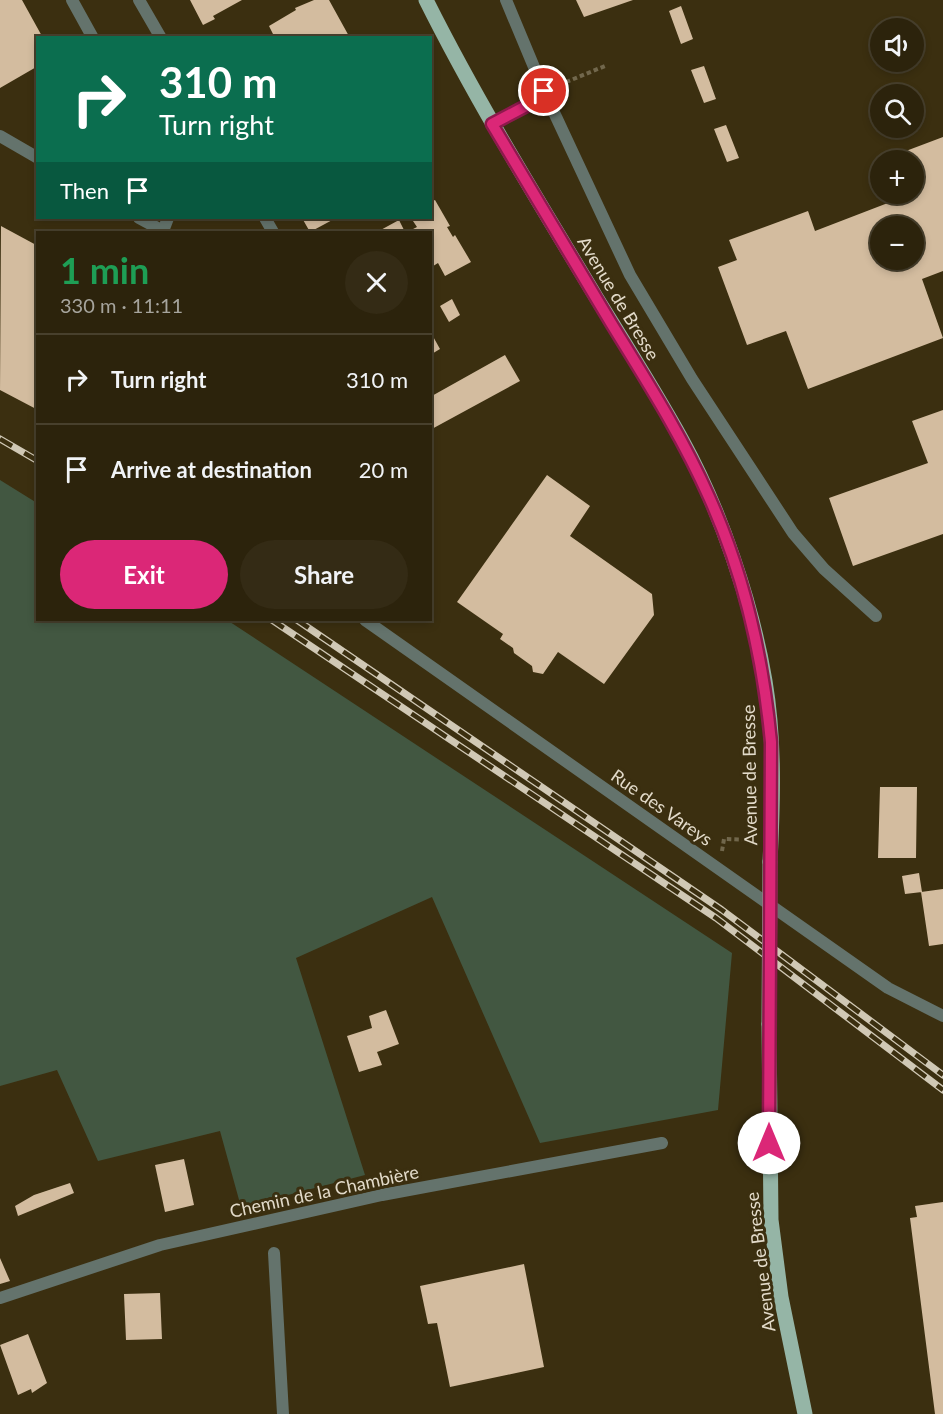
<!DOCTYPE html>
<html lang="en">
<head>
<meta charset="utf-8">
<style>
  :root { --surface:#2c230c; --page:#342b15; --text:#f1f3f6; --muted:#a6a49d; --line:#48402d; --accent:#db2777 }
  body { margin:0; font-family:Lato,sans-serif; background:var(--page); color:var(--text); height:100vh; display:flex; flex-direction:column; font-size:22px; white-space:nowrap }
  * { box-sizing:border-box; margin:0 }
  p { font-size:20px; color:var(--muted) }
  .icon { flex:none; width:33px; height:33px; fill:none; stroke:currentColor; stroke-width:2; stroke-linecap:round; stroke-linejoin:round }
  .map { position:relative; flex:1; overflow:hidden }
  .drawer { position:absolute; left:36px; top:231px; width:396px; height:390px; display:flex; flex-direction:column; background:var(--surface); border-radius:0px; box-shadow:0 3px 9px #0003,0 0 0 2px var(--line) }
  .drawer>* { flex:none }
  .guide { position:absolute; left:36px; top:36px; width:396px; height:183px; border-radius:0px; box-shadow:0 3px 9px #0003,0 0 0 2px var(--line); background:#0b6e4f; color:#fff; overflow:hidden }
  .fabs { position:absolute; left:870px; top:18px; display:grid; gap:12px }
  .fabs a { display:grid; place-items:center; width:54px; height:54px; border-radius:50%; background:var(--surface); box-shadow:0 3px 9px #0003,0 0 0 2px var(--line); font-size:30px }
  .pin { position:absolute; display:grid; place-items:center; width:51px; height:51px; color:#fff; margin:-26px; border:3px solid #fff; border-radius:50%; box-shadow:0 2px 6px #0007 }
  .me { position:absolute; width:66px; margin:-33px; rotate:0deg; stroke-linejoin:round; filter:drop-shadow(0 0 4px #0008) }
  .turn { display:flex; align-items:center; gap:21px; height:126px; padding:0 24px; font-size:27px }
  .turn .icon { width:78px; height:78px; stroke-width:2.5 }
  .turn b { display:block; font-size:42px; line-height:51px }
  .then { display:flex; align-items:center; height:57px; padding:0 24px; background:#0003; gap:12px; font-size:22px }
  .round { display:grid; place-items:center; flex:none; width:63px; height:63px; border-radius:32px; background:var(--page) }
  .head { display:flex; align-items:center; justify-content:space-between; height:102px; padding:0 24px }
  h1 { font-size:36px; font-weight:700; line-height:45px; color:#1e9e55 }
  .button { display:flex; gap:12px; margin-top:auto; padding:12px 24px }
  .button a { flex:1; height:69px; border-radius:36px; background:var(--accent); color:#fff; font-size:24px; font-weight:700; line-height:69px; text-align:center }
  .button a+a { background:var(--page); color:var(--text) }
  ul { padding:0; list-style:none }
  li { display:flex; align-items:center; gap:18px; height:90px; padding:0 24px; border-top:2px solid var(--line) }
  li div { flex:1 }
  li b { display:block; font-size:22px }
  li em { font-style:normal }
  .map>svg:first-child { display:block }
</style>
</head>
<body>
<div class="map">
<svg width="943" height="1414" viewBox="0 0 943 1414">
  <rect width="100%" height="100%" fill="#3b2f10"/>
  <path fill="#425741" d="M0,480L37,503L38,620H227L732,953L718,1110L540,1143L432,897L296,958L365,1175L241,1207L220,1131L98,1161L57,1070L0,1086Z"/>
  <path fill="#d3bc9f" fill-rule="evenodd" d="M0,0H22L43,38H38V66L0,88Z
    M190,0H242L213,16L215,19L203,25Z
    M314,0H329L350,38H275L269,26L296,10L295,8Z
    M576,0H633L584,17Z
    M681,6L693,39L681,44L669,11Z
    M704,66L716,99L704,103L691,70Z
    M726,125L739,158L727,162L714,129Z
    M943,137V271L922,279L943,338L808,389L786,331L747,345L718,267L737,260L729,240L808,211L815,231L893,201L890,194H914V160H882ZM880,226H914V260H880Z
    M435,200L450,226L447,227L453,237L455,235L471,262L445,276L438,263L430,268V232H407L417,227L411,218H430V202Z
    M302,218H336L310,232Z
    M399,220L405,232H377Z
    M1,226L38,246V410L0,390Z
    M452,299L460,315L449,322L440,306Z
    M430,331L440,349L430,355Z
    M505,355L520,381L430,430V397Z
    M943,410V534L853,566L829,498L928,463L912,421Z
    M547,475L590,506L570,536L652,594L654,615L604,684L558,652L543,674L533,672L532,666L514,653L513,648L500,639L503,634L457,602Z
    M880,787H917L916,858H878Z
    M919,873L922,892L905,894L902,876Z
    M943,889V944L929,946L921,892Z
    M386,1010L399,1044L377,1052L382,1065L359,1072L347,1036L372,1028L369,1016Z
    M184,1159L194,1205L165,1212L155,1165Z
    M70,1183L74,1193L18,1216L15,1206L34,1195Z
    M943,1202V1414H935L910,1218L917,1217L915,1206Z
    M0,1258L10,1281L0,1284Z
    M524,1264L544,1367L450,1387L437,1323L428,1324L420,1286Z
    M160,1293L162,1339L126,1340L124,1294Z
    M28,1334L47,1383L32,1393L31,1389L18,1395L0,1345Z"/>
  <g fill="none" stroke-linecap="round" stroke-linejoin="round">
    <path stroke="#71674c" stroke-width="4" stroke-dasharray="4.5 3" stroke-linecap="butt" d="M559,85L605,66
      M722,851L724,839L753,840"/>
    <path stroke="#64736c" stroke-width="12" d="M72,0L93,38
      M139,0L161,38
      M544,91L630,275L692,379L793,533L824,569L876,616
      M492,124L528,105L544,91L506,0
      M265,218L273,232
      M163,231L168,218
      M274,1253L283,1414"/>
    <path stroke="#64736c" stroke-width="12" d="M0,136L38,158
      M139,218L165,232
      M365,620L888,988L943,1016
      M0,1298L160,1245L382,1195L662,1143"/>
    <path stroke="#95b5a6" stroke-width="15" d="M426,0C477,102 537,199 596,297C625,344 655,391 682,440C720,509 752,603 765,681C775,740 773,802 770,862
      M769,1024L771,1220L781,1297L805,1414"/>
    <g stroke="#d0c8b5" stroke-width="7">
      <path id="rail" d="M0,439L38,461
        M272,620L716,918L943,1090
        M297,620L722,910L943,1075"/>
    </g>
    <use href="#rail" stroke="#3b2f10" stroke-width="4.5" stroke-dasharray="14" stroke-linecap="butt"/>
    <path stroke="#95b5a6" stroke-width="15" d="M769,1024L770,862"/>
  </g>
  <g fill="none" stroke-linecap="round" stroke-linejoin="round">
    <g stroke="#8e194d" stroke-width="15">
      <path id="route" d="M544,91L528,105L492,124C532,190 571,257 611,323C646,380 682,436 709,497C744,574 763,658 771,742L769,1143"/>
    </g>
    <use href="#route" stroke="#db2777" stroke-width="10"/>
  </g>
  <g text-anchor="middle" dominant-baseline="central" stroke-width="6" stroke-linejoin="round" paint-order="stroke">
    <g font-size="18" fill="#e3dbca" stroke="#3b2f10">
      <text transform="translate(619 298) rotate(59)">Avenue de Bresse</text>
      <text transform="translate(749 775) rotate(-91)">Avenue de Bresse</text>
      <text transform="translate(662 807) rotate(35)">Rue des Vareys</text>
      <text transform="translate(324 1191) rotate(-12)">Chemin de la Chambière</text>
      <text transform="translate(760 1262) rotate(-97)">Avenue de Bresse</text>
    </g>
  </g>
</svg>
<div class="fabs">
<a><svg class="icon" aria-label="sound" viewBox="0 0 24 24"><path d="M4 9h4l5-4v14l-5-4H4zM17 9q2 3 0 6"/></svg></a>
<a><svg class="icon" aria-label="search" viewBox="0 0 24 24"><circle cx="10" cy="10" r="6"/><path d="M15 15l6 6"/></svg></a>
<a>+</a>
<a>−</a>
</div>
<div class="pin" style="left:544px;top:91px;background:#d93025"><svg class="icon" aria-label="arrive" viewBox="0 0 24 24"><path d="M6 21V4h12l-3 4 3 4H6"/></svg></div>
<svg class="me" style="left:769px;top:1143px" viewBox="-20 -20 40 40"><circle r="19" fill="#fff"/><path d="M0-13L10 11 0 6-10 11z" fill="#db2777"/></svg>
<div class="guide">
<div class="turn"><svg class="icon" aria-label="right" viewBox="0 0 24 24"><path d="M7 20v-9h11M14 6l5 5-5 5"/></svg><div><b>310 m</b>Turn right</div></div>
<div class="then">Then<svg class="icon" aria-label="arrive" viewBox="0 0 24 24"><path d="M6 21V4h12l-3 4 3 4H6"/></svg></div>
</div>
<section class="drawer">
<div class="head"><div><h1>1 min</h1><p>330 m · 11:11</p></div><a class="round"><svg class="icon" aria-label="close" viewBox="0 0 24 24"><path d="M6 6l12 12M18 6L6 18"/></svg></a></div>
<ul>
<li><svg class="icon" aria-label="right" viewBox="0 0 24 24"><path d="M7 20v-9h11M14 6l5 5-5 5"/></svg><div><b>Turn right</b></div><em>310 m</em></li>
<li><svg class="icon" aria-label="arrive" viewBox="0 0 24 24"><path d="M6 21V4h12l-3 4 3 4H6"/></svg><div><b>Arrive at destination</b></div><em>20 m</em></li>
</ul>
<div class="button"><a>Exit</a><a>Share</a></div>
</section>
</div>
</body>
</html>
